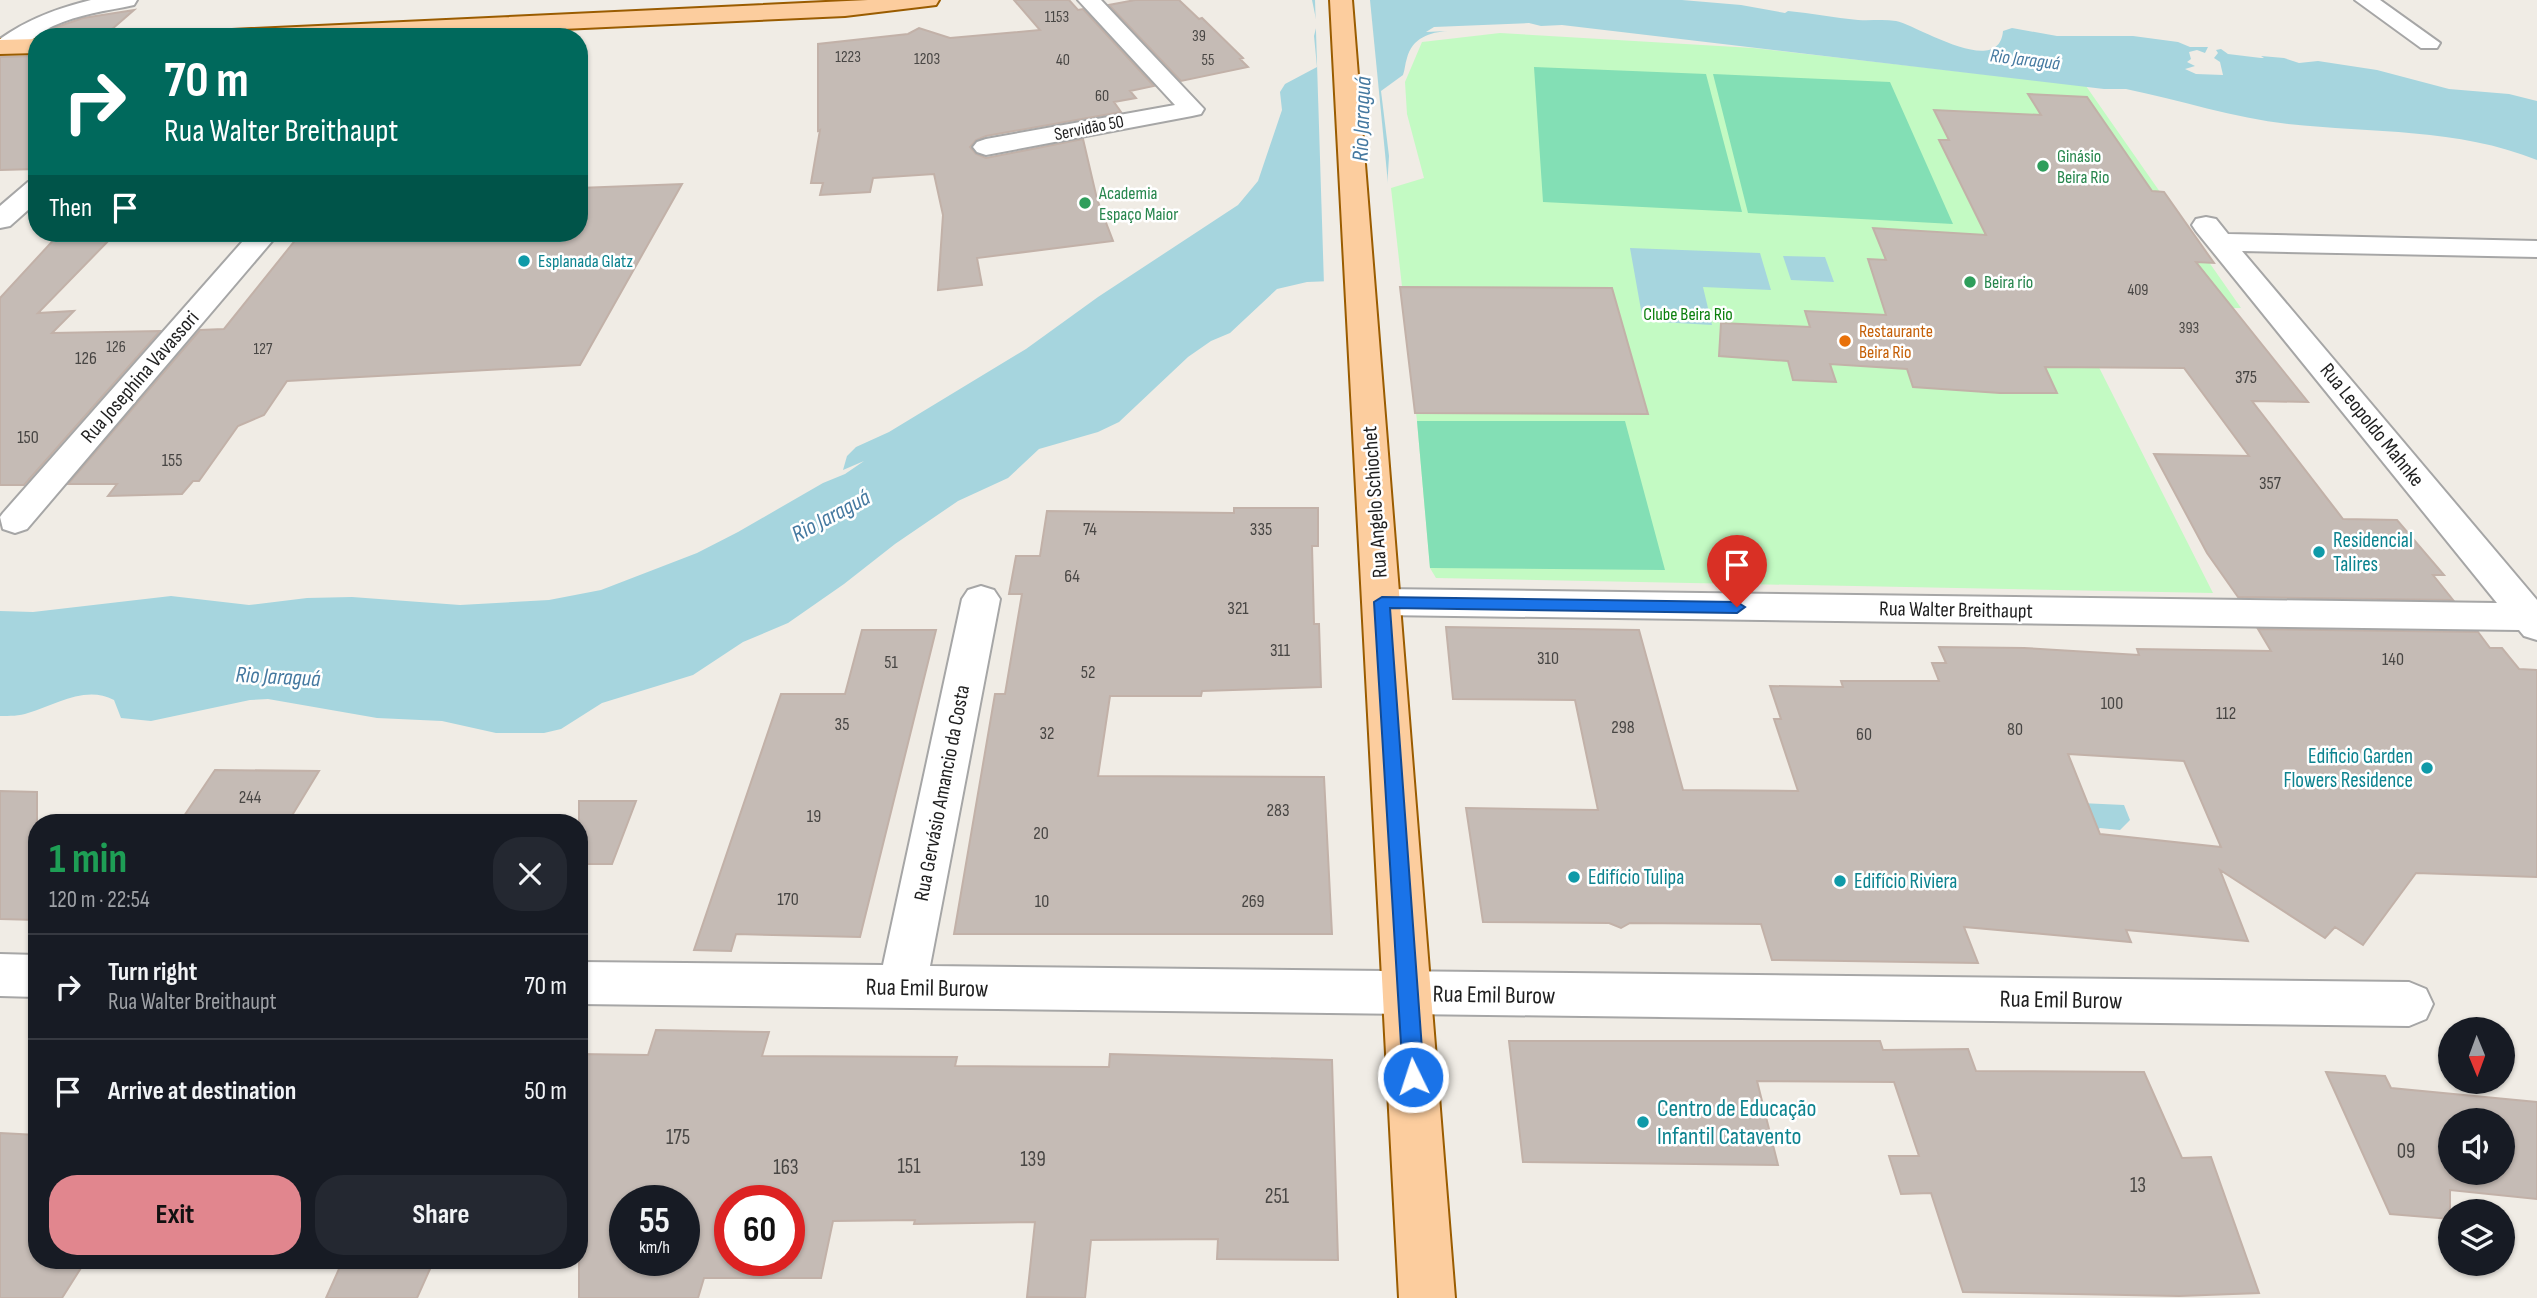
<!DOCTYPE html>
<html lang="en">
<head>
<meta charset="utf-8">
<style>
  :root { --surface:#171b24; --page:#242831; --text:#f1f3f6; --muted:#9ea1a6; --line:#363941; --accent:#e1868e }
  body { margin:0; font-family:"Sofia Sans Condensed",sans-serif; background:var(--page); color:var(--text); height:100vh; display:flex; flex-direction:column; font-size:26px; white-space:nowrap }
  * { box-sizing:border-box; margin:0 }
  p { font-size:23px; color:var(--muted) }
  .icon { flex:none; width:38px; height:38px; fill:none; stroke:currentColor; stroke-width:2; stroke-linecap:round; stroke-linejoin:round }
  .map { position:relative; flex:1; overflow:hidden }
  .side { position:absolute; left:28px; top:814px; width:560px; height:455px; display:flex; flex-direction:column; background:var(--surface); border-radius:28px; box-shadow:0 2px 5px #0004 }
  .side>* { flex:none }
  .banner { position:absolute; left:28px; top:28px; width:560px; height:214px; border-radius:28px; box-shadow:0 2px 5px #0004; background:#00695c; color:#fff; overflow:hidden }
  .needle { width:46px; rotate:179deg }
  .fabs { position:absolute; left:2438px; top:1017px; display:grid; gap:14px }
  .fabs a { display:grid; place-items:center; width:77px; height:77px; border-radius:50%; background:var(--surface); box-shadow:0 2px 5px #0004; font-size:35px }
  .speed { position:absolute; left:609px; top:1185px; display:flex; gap:14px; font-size:35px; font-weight:700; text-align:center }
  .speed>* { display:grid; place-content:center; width:91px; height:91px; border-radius:50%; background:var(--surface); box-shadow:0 2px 5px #0004; line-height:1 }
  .speed small { font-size:18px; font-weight:400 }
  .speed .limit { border:10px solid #d22; background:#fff; color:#111 }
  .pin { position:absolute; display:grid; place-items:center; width:60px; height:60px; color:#fff; margin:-72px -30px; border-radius:50% 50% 50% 0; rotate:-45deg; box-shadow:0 0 7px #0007 }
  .pin .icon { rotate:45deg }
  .me { position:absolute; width:77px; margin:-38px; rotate:356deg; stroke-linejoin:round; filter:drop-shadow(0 0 5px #0008) }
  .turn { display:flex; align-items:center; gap:24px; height:147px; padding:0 21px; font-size:32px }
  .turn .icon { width:91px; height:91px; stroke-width:2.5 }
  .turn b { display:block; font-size:49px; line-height:60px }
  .then { display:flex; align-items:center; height:66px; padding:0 21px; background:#0003; gap:14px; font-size:26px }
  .round { display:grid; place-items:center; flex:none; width:74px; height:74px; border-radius:28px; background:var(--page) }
  .overview { display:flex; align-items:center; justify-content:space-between; height:119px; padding:0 21px }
  h1 { font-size:42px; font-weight:700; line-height:52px; color:#1e9e55 }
  .primary-button { display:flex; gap:14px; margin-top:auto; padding:14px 21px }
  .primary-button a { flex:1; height:80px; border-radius:28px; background:var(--accent); color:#111; font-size:28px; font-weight:700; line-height:80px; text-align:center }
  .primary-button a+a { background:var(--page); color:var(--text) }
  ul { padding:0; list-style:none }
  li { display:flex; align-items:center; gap:21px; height:105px; padding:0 21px; border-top:2px solid var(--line) }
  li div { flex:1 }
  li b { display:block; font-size:26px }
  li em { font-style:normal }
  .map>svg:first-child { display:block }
</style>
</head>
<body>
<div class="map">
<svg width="2537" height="1298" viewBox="0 0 2537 1298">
  <rect width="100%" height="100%" fill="#f0ece5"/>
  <path fill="#c3fac3" d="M1500,33L1753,48L2086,86L2241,308H2069L2213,593L1436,578L1430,568L1417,421L1391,188L1424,178L1407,114L1405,82L1422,42Z"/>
  <path fill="#83dfb5" d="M1534,67L1706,74L1742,212L1543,202Z
    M1713,74L1890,82L1953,224L1748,213Z
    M1417,421H1625L1665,570L1430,568Z"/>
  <path fill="#a6d5de" d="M1312,0H1682L1741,5L1785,13L1788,11C1812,13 1834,18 1858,20C1870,21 1883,19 1896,21C1917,25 1999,79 2003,31L2012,28L2057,36H2133L2178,42L2190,47H2208L2205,53L2197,50L2189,52L2191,59L2187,62L2195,66L2185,69L2196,74L2223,75L2220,62L2214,58L2218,53L2216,50L2221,49L2228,54L2261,58H2264L2261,56L2284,58L2299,63L2318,61L2377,70L2449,89L2509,94L2537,101V160C2458,128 2372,133 2288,124C2234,118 2180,100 2126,89H2104L1562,25L1541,26L1529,23L1434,27L1426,32L1448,31C1430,32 1412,38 1407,58C1405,64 1405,69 1403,75L1381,91L1389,156L1386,207L1332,281L1307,282L1277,289L1230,333L1211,341L1188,357L1119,422L1098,432L1039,449L1008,478L958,501L895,544L844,584L788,623L743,642L693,675L602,703L561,729L544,733H496L442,721L377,718L268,699L250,700L151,721L121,718L114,700C85,685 56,705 28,713C20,716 9,716 0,716V611L33,612L171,596L249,605L307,598L352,597L460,605L549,600L601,590L697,553L738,532L823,483L845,474L864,461L843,470L847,456L856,447L889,432L1026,349L1098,297L1238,205L1258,181L1282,110L1280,92L1285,84L1317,67L1314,36L1317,24Z
    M1630,248L1760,253L1771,290L1703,287L1712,325L1643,321Z
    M1783,256L1825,257L1834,282L1791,280Z
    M2059,802L2124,805L2130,820L2120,830L2100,828L2080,844Z"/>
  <path fill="#f0ece5" d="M1315,0H1370L1390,204L1384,229L1360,271L1333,284L1324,285Z"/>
  <path fill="#c5bbb5" stroke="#c2b1a8" stroke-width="2" fill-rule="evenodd" d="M1014,0H1069L1078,10L1083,9L1154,86L1130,91L1136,98L1114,102L1121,112L986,136L976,140L970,147L976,154L986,158L1083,139L1097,199L1113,241L977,258L982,285L938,290L943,215L934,174L873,178L870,192L820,195L823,183H811L820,130L818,131V44L908,34L919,28L950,38L1040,30Z
    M1135,0H1179L1199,19L1202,18L1243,58L1240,59L1248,67L1181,81L1109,5Z
    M134,10L103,37H41L54,28L83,18Z
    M37,56V169L0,170V57Z
    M2028,94L2087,97L2152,191L2164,192L2214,263L2196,262L2308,402L2252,401L2343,519L2397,520L2444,575H2433L2453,600L2238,597L2207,553L2154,454L2249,456L2184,368L2045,367L2057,393H2000L1913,387L1907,369L1830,364L1836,382L1793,380L1788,361L1719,356L1721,323L1810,327L1805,311L1886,315L1868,259L1886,260L1873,228L1986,235L1939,140H1949L1934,110L2041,115Z
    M682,184L580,365L287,381L264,415L238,426L199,481H193L182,494L108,496L117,484H68L200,330L224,329L301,233H579V188Z
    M60,233H116L38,313L74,311L52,333L160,331L24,485H0V298Z
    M1400,287L1612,288L1648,414L1415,413Z
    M1234,508H1318V546H1312L1314,624H1319L1321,687L1202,691L1201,696H1110L1098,776L1324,777L1332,934H954L995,694H1005L1022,594H1009L1016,556H1040L1047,511L1234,513Z
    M1446,627L1639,630L1683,790L1798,791L1774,719H1781L1770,686L1843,687L1841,681H1939L1932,663H1946L1939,647L2024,648L2139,655L2137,649L2271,651L2258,629L2478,632L2490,648H2502L2519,669L2537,670V877L2416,873L2363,945L2335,927L2325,938L2220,870L2248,941L2126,930L2131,942L1964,927L1978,963L1772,960L1761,924L1630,923L1621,928L1609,923L1483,922L1466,808L1598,810L1575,700L1453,699ZM2068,754L2184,761L2221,847L2100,834Z
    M862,630H936L860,937L736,934L731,951L694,950L781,694H845Z
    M215,770L319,771L288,822H180Z
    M0,791L37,792V920L0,919Z
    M579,801H636L612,864H579Z
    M656,1030L769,1032L762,1056L957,1057L955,1066L1109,1067L1110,1054L1332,1060L1338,1260L1217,1259L1218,1239L1091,1240L1085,1298L1027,1297L1035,1222L914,1224L915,1220L833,1221L821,1278H704L698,1298H579V1054L648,1055ZM625,1200H684V1260H625ZM730,1200H789V1260H730Z
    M1509,1041H1880L1883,1050L1968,1049L1976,1071L2144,1072L2182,1158L2211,1157L2259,1293L2179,1296L1963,1292L1931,1193L1901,1194L1889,1156H1919L1894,1082L1757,1081L1778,1165L1523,1162Z
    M2326,1072L2385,1076L2391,1088L2537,1102V1199L2450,1190V1219L2390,1214ZM2450,1120H2502V1172H2450Z
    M0,1133L37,1135V1260H86L62,1298H0Z
    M343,1260H434L417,1298H326Z"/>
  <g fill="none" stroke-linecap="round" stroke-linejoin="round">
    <g stroke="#a6a6a6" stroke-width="4">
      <path id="minor" d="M91,0H137L134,5C106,11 79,14 53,26C37,34 18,54 0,53V39C28,19 58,8 91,0Z
        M1078,0H1101L1204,109L1201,114L1192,116L986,155L977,152L973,147L977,142L986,139L1175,105Z
        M2355,0H2380L2440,43L2437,48H2421Z
        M37,180V202L10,226L0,228V206L28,182Z
        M2206,217L2216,219L2228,234L2537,241V257L2242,251L2537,600V640L2524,636L2519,630L1382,615L1369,611L1363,602L1369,593L1382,589L2497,603L2196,231L2192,225L2196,219Z
        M250,233H279L27,529L15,533L3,529L0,517L3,513Z
        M981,586L994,590L1000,599L930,966L2409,982L2426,989L2433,1004L2426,1019L2409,1026L579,1004V962L883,965L962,599L968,590Z
        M0,954L37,955V997L0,996Z"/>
    </g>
    <g stroke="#9a5c00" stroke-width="4">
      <path id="major" d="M868,0H939L936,5L928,6L845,16L385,37H221L224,32L232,30Z
        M1330,0H1352L1455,1298H1399Z
        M37,39V53L0,54V40Z"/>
    </g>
    <use href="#minor" fill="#fff" fill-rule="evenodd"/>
    <use href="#major" fill="#fccd9e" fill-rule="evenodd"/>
  </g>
  <path fill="#1a73e8" stroke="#114b97" stroke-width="2" d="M1382,597L1737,602L1745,607L1737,613L1390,608L1424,1077L1421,1084L1413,1087L1406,1084L1403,1077L1374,602Z"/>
  <g fill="#2e9e5b" stroke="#fff" stroke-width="2.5">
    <circle cx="2043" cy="166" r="7"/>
    <circle cx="1085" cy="203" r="7"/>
    <circle cx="1970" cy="282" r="7"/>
  </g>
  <g fill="#0f9aa8" stroke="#fff" stroke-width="2.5">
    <circle cx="524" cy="261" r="7"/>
    <circle cx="2319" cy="552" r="7"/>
    <circle cx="2427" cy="768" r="7"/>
    <circle cx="1574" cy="877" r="7"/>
    <circle cx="1840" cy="881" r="7"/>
    <circle cx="1643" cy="1122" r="7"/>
  </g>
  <circle fill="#e8710a" stroke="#fff" stroke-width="2.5" cx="1845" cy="341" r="7"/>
  <g text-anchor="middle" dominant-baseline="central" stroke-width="5" stroke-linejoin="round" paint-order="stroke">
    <g font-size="16" fill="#484644">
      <text x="1057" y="17">1153</text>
      <text x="1199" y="36">39</text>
      <text x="848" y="57">1223</text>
      <text x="927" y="59">1203</text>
      <text x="1063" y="60">40</text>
      <text x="1208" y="60">55</text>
      <text x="1102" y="96">60</text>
      <text x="2138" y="290">409</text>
      <text x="2189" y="328">393</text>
      <text x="116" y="347">126</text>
      <text x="263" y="349">127</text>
    </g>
    <g font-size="18" fill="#1f1f1f" stroke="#fff">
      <text transform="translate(1089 128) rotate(-11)">Servidão 50</text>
    </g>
    <g font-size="18" fill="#27864d" stroke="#fff" text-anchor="start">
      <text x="2057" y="156">Ginásio<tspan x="2057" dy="21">Beira Rio</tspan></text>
      <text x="1099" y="193">Academia<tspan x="1099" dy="21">Espaço Maior</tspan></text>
      <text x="1984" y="282">Beira rio</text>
    </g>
    <g font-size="18" fill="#0d838f" stroke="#fff" text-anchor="start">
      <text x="538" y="261">Esplanada Glatz</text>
    </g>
    <g font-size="18" fill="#0b7f0c" stroke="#fff">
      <text x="1688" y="314">Clube Beira Rio</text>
    </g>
    <g font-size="18" fill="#c56008" stroke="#fff" text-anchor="start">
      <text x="1859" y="331">Restaurante<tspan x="1859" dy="21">Beira Rio</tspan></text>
    </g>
    <g font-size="18" fill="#484644">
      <text x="86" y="358">126</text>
      <text x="2246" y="377">375</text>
      <text x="28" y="437">150</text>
      <text x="172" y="460">155</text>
      <text x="2270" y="483">357</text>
      <text x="1090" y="529">74</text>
      <text x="1261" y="529">335</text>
      <text x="1072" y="576">64</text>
      <text x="1238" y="608">321</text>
      <text x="1280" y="650">311</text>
      <text x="1548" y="658">310</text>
      <text x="2393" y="659">140</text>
      <text x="891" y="662">51</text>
      <text x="1088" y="672">52</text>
      <text x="2112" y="703">100</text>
      <text x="2226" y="713">112</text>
      <text x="842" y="724">35</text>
      <text x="1623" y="727">298</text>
      <text x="2015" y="729">80</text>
      <text x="1047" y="733">32</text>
      <text x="1864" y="734">60</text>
      <text x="250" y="797">244</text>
      <text x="1278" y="810">283</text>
      <text x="814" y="816">19</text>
      <text x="1041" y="833">20</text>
      <text x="788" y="899">170</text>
      <text x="1042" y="901">10</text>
      <text x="1253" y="901">269</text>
    </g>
    <g font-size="19" font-style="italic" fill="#4579a0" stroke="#fff">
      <text transform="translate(2025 60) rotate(7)">Rio Jaraguá</text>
    </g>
    <g font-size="21" fill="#1f1f1f" stroke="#fff">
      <text transform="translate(140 377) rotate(-49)">Rua Josephina Vavassori</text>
      <text transform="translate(2372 425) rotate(51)">Rua Leopoldo Mahnke</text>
      <text transform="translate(1375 502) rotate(-94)">Rua Angelo Schiochet</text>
      <text transform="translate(1956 610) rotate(1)">Rua Walter Breithaupt</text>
      <text transform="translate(942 793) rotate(-79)">Rua Gervásio Amancio da Costa</text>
    </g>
    <g font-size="21" fill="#0d838f" stroke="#fff" text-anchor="start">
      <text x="2333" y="540">Residencial<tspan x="2333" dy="24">Talires</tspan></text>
      <text x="2413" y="756" text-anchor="end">Edificio Garden<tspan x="2413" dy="24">Flowers Residence</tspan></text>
      <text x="1588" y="877">Edifício Tulipa</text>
      <text x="1854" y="881">Edifício Riviera</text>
    </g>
    <g font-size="21" fill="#484644">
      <text x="678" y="1137">175</text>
      <text x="2406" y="1151">09</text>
      <text x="1033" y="1159">139</text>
      <text x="909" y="1166">151</text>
      <text x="786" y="1167">163</text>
      <text x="2138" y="1185">13</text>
      <text x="1277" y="1196">251</text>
    </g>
    <g font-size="23" font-style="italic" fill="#4579a0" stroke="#fff">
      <text transform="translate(1362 119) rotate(-88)">Rio Jaraguá</text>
      <text transform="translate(831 516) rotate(-28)">Rio Jaraguá</text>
      <text transform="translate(278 677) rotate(3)">Rio Jaraguá</text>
    </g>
    <g font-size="24" fill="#1f1f1f" stroke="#fff">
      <text transform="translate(927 988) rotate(1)">Rua Emil Burow</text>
      <text transform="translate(1494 995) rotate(1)">Rua Emil Burow</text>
      <text transform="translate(2061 1000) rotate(1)">Rua Emil Burow</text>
    </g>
    <g font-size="24" fill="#0d838f" stroke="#fff" text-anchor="start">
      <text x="1657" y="1108">Centro de Educação<tspan x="1657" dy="28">Infantil Catavento</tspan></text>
    </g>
  </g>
</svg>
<div class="fabs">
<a><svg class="needle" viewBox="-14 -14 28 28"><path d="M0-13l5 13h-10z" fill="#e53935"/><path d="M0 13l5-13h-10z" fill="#9ea1a6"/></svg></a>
<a><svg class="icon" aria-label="sound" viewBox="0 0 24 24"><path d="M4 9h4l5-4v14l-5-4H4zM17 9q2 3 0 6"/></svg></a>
<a><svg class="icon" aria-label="layers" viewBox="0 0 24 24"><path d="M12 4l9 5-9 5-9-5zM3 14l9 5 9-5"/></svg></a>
</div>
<div class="speed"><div>55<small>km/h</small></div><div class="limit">60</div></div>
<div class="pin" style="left:1737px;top:607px;background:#d93025"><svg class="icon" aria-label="arrive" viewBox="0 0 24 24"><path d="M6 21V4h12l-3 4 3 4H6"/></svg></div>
<svg class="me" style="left:1413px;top:1077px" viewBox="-20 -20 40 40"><circle r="17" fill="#1a73e8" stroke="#fff" stroke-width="3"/><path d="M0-11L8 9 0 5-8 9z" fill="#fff"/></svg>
<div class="banner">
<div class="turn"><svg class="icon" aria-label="right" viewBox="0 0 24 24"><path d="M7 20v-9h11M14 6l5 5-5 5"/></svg><div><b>70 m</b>Rua Walter Breithaupt</div></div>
<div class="then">Then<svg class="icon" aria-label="arrive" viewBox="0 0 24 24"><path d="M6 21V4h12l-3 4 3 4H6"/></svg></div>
</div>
<section class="side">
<div class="overview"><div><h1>1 min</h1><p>120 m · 22:54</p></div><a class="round"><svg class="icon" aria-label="close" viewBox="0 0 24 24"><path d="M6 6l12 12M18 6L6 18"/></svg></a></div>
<ul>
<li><svg class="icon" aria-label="right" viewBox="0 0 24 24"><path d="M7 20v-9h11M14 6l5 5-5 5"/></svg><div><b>Turn right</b><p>Rua Walter Breithaupt</p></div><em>70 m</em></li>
<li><svg class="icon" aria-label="arrive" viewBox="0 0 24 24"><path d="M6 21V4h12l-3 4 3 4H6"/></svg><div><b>Arrive at destination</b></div><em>50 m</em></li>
</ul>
<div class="primary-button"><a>Exit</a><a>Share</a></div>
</section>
</div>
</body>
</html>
